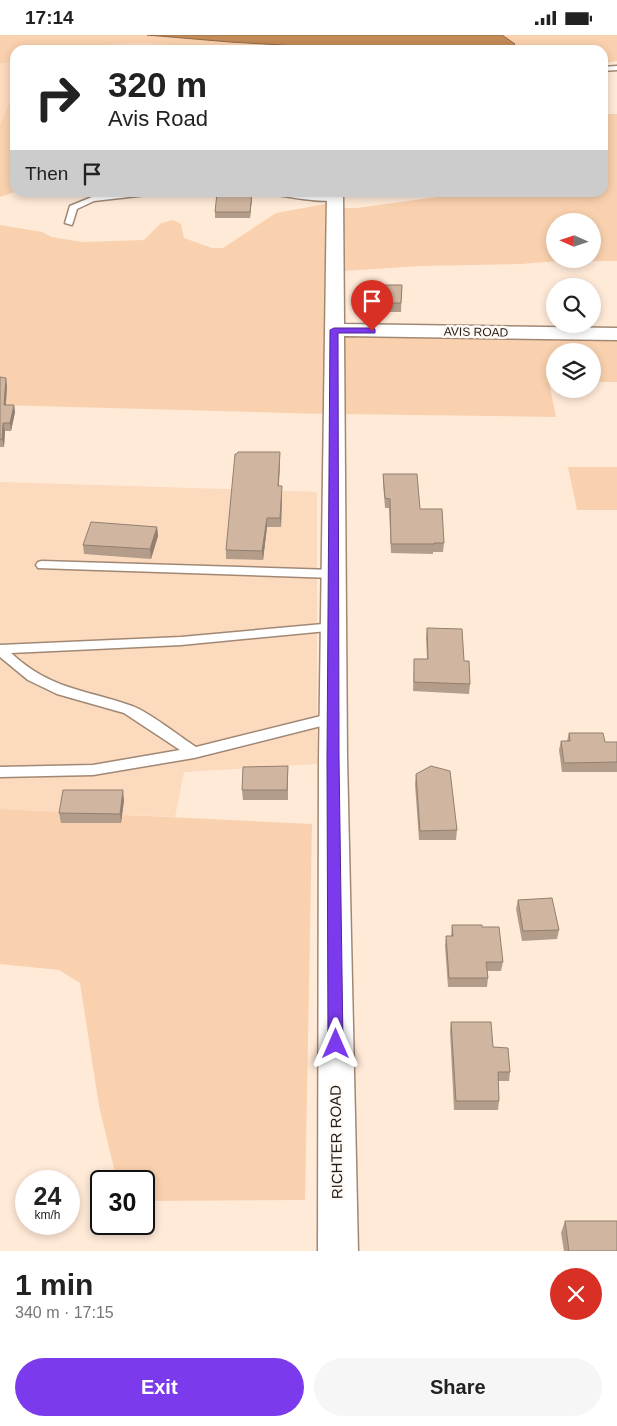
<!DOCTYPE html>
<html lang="en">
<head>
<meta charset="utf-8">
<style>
  :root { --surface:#fff; --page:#f6f6f6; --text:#222; --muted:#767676; --accent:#7c3aed }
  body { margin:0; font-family:Arial,sans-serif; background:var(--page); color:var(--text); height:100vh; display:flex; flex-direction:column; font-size:19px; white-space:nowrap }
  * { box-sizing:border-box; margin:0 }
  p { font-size:16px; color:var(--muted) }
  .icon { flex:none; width:28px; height:28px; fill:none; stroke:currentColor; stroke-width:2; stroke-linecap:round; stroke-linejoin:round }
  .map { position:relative; height:1216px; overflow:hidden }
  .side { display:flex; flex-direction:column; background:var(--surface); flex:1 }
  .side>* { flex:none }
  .guide { position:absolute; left:10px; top:10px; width:598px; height:152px; border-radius:15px; box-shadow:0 2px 8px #0003; background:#fff; color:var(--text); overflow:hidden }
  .needle { width:32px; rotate:273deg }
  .controls { position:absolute; left:546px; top:178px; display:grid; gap:10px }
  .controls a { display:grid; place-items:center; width:55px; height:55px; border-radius:50%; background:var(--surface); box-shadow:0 2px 8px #0003; font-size:25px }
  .speed { position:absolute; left:15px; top:1135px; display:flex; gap:10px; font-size:25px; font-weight:700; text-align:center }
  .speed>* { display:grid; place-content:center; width:65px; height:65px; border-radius:50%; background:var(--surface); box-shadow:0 2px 8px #0003; line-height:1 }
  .speed small { font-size:12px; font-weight:400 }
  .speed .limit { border:2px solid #111; border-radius:8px; background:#fff; color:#111 }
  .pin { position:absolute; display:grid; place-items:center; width:42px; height:42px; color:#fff; margin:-51px -21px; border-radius:50% 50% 50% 0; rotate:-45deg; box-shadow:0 0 5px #0007 }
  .pin .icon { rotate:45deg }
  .me { position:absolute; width:55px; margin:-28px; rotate:0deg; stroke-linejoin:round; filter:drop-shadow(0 0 4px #0008) }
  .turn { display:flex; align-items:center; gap:18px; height:105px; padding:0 15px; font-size:22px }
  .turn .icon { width:65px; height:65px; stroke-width:2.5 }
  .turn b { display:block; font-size:35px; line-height:42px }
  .then { display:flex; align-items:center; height:48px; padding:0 15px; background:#0003; gap:10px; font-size:19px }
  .round { display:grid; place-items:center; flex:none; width:52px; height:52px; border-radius:26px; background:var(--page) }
  .headline { display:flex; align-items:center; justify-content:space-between; height:85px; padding:0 15px }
  h1 { font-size:30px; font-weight:700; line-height:38px }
  .action { display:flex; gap:10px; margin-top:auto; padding:10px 15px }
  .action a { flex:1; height:58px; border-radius:30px; background:var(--accent); color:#fff; font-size:20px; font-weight:700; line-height:58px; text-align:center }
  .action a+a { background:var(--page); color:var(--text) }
  .status { display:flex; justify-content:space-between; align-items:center; height:35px; padding:0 25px; background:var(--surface); direction:ltr }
  .status svg { height:14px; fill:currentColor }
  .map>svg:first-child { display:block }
</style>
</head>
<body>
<div class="status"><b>17:14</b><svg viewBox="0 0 49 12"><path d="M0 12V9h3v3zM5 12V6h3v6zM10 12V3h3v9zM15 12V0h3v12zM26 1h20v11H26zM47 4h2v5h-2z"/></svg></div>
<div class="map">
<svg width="617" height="1216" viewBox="0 0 617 1216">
  <rect width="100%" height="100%" fill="#ffe9d7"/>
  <path fill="#fcdabe" d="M143,8L248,15H80L114,9Z
    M15,27V55L0,89V29Z
    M0,447L317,457V729L184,737L175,782L0,774Z"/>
  <path fill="#fad1ae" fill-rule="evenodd" d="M0,0H147L230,7L366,15H248L143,8L114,9L80,15H15V27L0,29Z
    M502,0H617V26L603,28L602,15H508L514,9Z
    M15,55V157L0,162V89Z
    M603,79H617V226H559L521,229L421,231L343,236L344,206L342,173H357L466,158H602ZM555,186H592V224H555Z
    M325,169L326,379L0,370V190L42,197L52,202L82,207L144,205L161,188L173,185L181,189L184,203L212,213H223L276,178Z
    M340,301L617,305V347H593L592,316H555V346L549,347L556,382L340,379Z
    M568,432H617V475H577Z
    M0,774L312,789L305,1165L144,1166V1146H117L99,1071L80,948L59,935L0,929Z"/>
  <path fill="#c28a57" stroke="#926842" d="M147,0H502L515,9L508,15H366L230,7Z"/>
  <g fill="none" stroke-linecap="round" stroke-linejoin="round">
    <g stroke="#a18874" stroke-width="3">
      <path id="service" d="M617,31V35L602,36V32Z
        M130,158H151L147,160L94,166L77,174L72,190L65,188L70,171L92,162Z
        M273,158L335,161L339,163C329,170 291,162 277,160Z
        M42,526L334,535L340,539L334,543L38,533L36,530L38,527Z
        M334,588L340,592L338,595L181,610L11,618C51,655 84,654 132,671C149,677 179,701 196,712L333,678L338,680L340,683L338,686L333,688L194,723L93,740L0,742V732L93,730L180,715L124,678L57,659L28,645L0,622V610L181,602Z"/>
    </g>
    <g stroke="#a18874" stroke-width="3">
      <path id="minor" d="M327,158H343L344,289L617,293V305L344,301L347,722L358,1216H318L319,722Z"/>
    </g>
    <use href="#service" fill="#fff" fill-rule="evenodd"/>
    <use href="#minor" fill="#fff" fill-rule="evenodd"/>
  </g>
  <path fill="#b39d8a" d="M252,162L250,183H215V177Z
    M379,250H402L401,277H379Z
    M0,342L7,351L6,370H14L15,377L11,396H5L4,412H0Z
    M280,426L279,451L282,460L281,492H267L263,525L226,524V515Z
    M383,439L420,474L444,508L443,517H433V519L391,518L389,473H385L383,448Z
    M157,492L158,501L151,524L84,519L83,510Z
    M427,593L464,626L470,649L469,659L413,656L414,624H427L426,602Z
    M569,698L605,707H617V737H562L559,715L561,706H567Z
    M288,731V765H243L242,755Z
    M416,739L457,795L456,805H419L415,749Z
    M124,765L121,788H61L59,778Z
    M518,865L559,895L557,904L522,906L516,874Z
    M452,890L482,892L503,927L501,936H487L488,943L487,952H448L445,911L446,901H451Z
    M451,987L493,1012L510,1037L509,1046H498L499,1066L498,1075H454L450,996Z
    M565,1186L617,1216H564L561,1198Z"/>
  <path fill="#927f70" d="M252,158V162L250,183V177Z
    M6,343L7,351L5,377L4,370Z
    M14,370L15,377L11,396L10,388Z
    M3,388L5,396L4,412L2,404Z
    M280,417V426L278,460V451Z
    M282,451V460L281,492L280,483Z
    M267,483V492L263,525L262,516Z
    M157,492L158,501L151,524L150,514Z
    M123,755L124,765L121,788L120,779Z"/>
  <path fill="#d0b6a0" stroke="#927f70" d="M217,158H252L250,177H215Z
    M379,250H402L401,268H379Z
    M0,342L6,343L4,370H14L10,388H3L2,404L0,405Z
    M238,417H280L278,451H282L280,483H267L262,516L226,515L235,419H237Z
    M383,439H417L420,474H442L444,508H434V509H391L390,464L385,463Z
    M91,487L157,492L150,514L83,510Z
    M427,593L462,594L464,626H469L470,649L414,647V624H428Z
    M569,698H603L605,707H617V727L564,728L561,706H570Z
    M288,731L287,755H242L243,732Z
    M431,731L450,736L457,795L420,796L416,739Z
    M63,755H123L120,779L59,778Z
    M552,863L559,895L523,896L518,865Z
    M452,890H482V892H499L503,927H486L488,943H449L446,901H453Z
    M451,987H491L493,1012L508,1013L510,1037H498L499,1066H456Z
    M565,1186H617V1216H569Z"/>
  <path fill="#7c3aed" stroke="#51269a" d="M372,293L375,294V298H338L339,722L343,1009L341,1014L336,1016L330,1014L328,1009L327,722L330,295L334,293Z"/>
  <g text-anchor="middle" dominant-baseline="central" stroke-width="5" stroke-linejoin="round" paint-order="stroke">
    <g font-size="12" fill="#231a12" stroke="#fff9f5">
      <text transform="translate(476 297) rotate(1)">AVIS ROAD</text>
    </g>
    <g font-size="15" fill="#231a12" stroke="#fff9f5">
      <text transform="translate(336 1107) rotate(-91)">RICHTER ROAD</text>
    </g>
  </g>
</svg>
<div class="controls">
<a><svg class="needle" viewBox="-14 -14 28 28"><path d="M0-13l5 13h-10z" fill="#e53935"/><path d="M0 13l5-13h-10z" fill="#767676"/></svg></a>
<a><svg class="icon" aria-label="search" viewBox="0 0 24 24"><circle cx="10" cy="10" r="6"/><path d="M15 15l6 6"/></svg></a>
<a><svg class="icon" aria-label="layers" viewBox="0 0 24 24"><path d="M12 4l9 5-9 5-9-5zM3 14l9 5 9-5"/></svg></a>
</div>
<div class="speed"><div>24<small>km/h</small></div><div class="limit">30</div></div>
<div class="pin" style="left:372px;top:296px;background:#d93025"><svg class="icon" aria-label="arrive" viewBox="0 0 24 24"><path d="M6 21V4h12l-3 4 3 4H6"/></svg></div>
<svg class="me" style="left:336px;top:1009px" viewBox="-20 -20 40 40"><path d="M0-17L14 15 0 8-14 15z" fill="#7c3aed" stroke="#fff" stroke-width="4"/></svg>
<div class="guide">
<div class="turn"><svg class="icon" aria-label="right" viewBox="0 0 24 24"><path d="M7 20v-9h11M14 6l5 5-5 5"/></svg><div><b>320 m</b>Avis Road</div></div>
<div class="then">Then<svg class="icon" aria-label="arrive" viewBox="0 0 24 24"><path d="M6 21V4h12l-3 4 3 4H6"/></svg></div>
</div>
</div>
<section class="side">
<div class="headline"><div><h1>1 min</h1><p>340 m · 17:15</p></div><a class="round" style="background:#d93025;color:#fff"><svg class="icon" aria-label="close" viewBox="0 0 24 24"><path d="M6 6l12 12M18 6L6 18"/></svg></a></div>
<div class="action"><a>Exit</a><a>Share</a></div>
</section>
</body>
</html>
